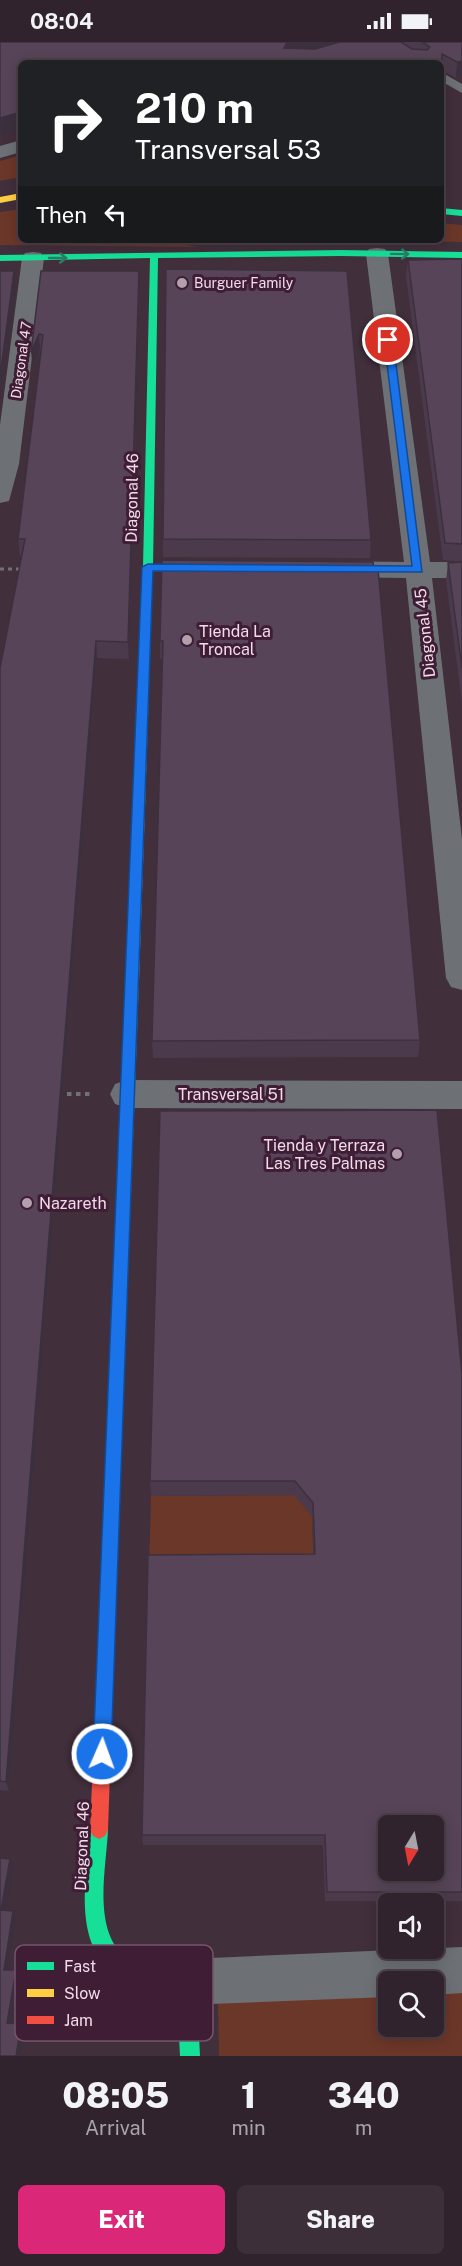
<!DOCTYPE html>
<html lang="en">
<head>
<meta charset="utf-8">
<style>
  :root { --surface:#31232d; --page:#3d2f39; --text:#f1f3f6; --muted:#a8a4aa; --line:#4c4049; --accent:#db2777 }
  body { margin:0; font-family:"Public Sans",sans-serif; background:var(--page); color:var(--text); height:100vh; display:flex; flex-direction:column; font-size:22px; white-space:nowrap }
  * { box-sizing:border-box; margin:0 }
  p { font-size:20px; color:var(--muted) }
  .icon { flex:none; width:33px; height:33px; fill:none; stroke:currentColor; stroke-width:2; stroke-linecap:round; stroke-linejoin:round }
  .map { position:relative; height:2014px; overflow:hidden }
  .panel { display:flex; flex-direction:column; background:var(--surface); flex:1 }
  .panel>* { flex:none }
  .guide { position:absolute; left:18px; top:18px; width:426px; height:183px; border-radius:9px; box-shadow:0 3px 15px #0003,0 0 0 2px var(--line); background:#202124; color:#fff; overflow:hidden }
  .needle { width:39px; rotate:190deg }
  .controls { position:absolute; left:378px; top:1773px; display:grid; gap:12px }
  .controls a { display:grid; place-items:center; width:66px; height:66px; border-radius:9px; background:var(--surface); box-shadow:0 3px 15px #0003,0 0 0 2px var(--line); font-size:30px }
  .pin { position:absolute; display:grid; place-items:center; width:51px; height:51px; color:#fff; margin:-26px; border:3px solid #fff; border-radius:50%; box-shadow:0 2px 6px #0007 }
  .me { position:absolute; width:66px; margin:-33px; rotate:2deg; stroke-linejoin:round; filter:drop-shadow(0 0 4px #0008) }
  .turn { display:flex; align-items:center; gap:21px; height:126px; padding:0 18px; font-size:27px }
  .turn .icon { width:78px; height:78px; stroke-width:2.5 }
  .turn b { display:block; font-size:42px; line-height:51px }
  .then { display:flex; align-items:center; height:57px; padding:0 18px; background:#0003; gap:12px; font-size:22px }
  .eta { display:flex; justify-content:space-evenly; align-items:center; height:102px; text-align:center }
  .eta b { font-size:36px; font-weight:800; line-height:42px }
  .button { display:flex; gap:12px; margin-top:auto; padding:12px 18px }
  .button a { flex:1; height:69px; border-radius:9px; background:var(--accent); color:#fff; font-size:24px; font-weight:800; line-height:69px; text-align:center }
  .button a+a { background:var(--page); color:var(--text) }
  .status { display:flex; justify-content:space-between; align-items:center; height:42px; padding:0 30px; background:var(--surface); direction:ltr }
  .status svg { height:16px; fill:currentColor }
  .map>svg:first-child { display:block }
</style>
</head>
<body>
<div class="status"><b>08:04</b><svg viewBox="0 0 49 12"><path d="M0 12V9h3v3zM5 12V6h3v6zM10 12V3h3v9zM15 12V0h3v12zM26 1h20v11H26zM47 4h2v5h-2z"/></svg></div>
<div class="map">
<svg width="462" height="2014" viewBox="0 0 462 2014">
  <rect width="100%" height="100%" fill="#412f3c"/>
  <path fill="#6b3729" d="M21,113V135L0,139V119Z
    M21,167V198H154L198,205L0,203V170Z
    M441,181L462,183V200L370,198H441Z
    M311,1453L314,1526L149,1527L151,1454Z
    M462,1950V2014H219L218,1960L388,1953V1984H434V1951Z"/>
  <g fill="none" stroke-linecap="round" stroke-linejoin="round">
    <path stroke="#717075" stroke-width="3" stroke-dasharray="4 4" stroke-linecap="butt" d="M0,527H24"/>
    <path stroke="#717075" stroke-width="4" stroke-dasharray="4.5 4.5" stroke-linecap="butt" d="M58,1052H90"/>
    <path fill="#6d7175" fill-rule="evenodd" d="M441,30L462,42V51L441,39Z"/>
    <path fill="#6d7175" fill-rule="evenodd" d="M21,98V110L0,116V104Z
      M377,206L385,207L388,212L430,520H462V536H432L462,797V948L451,945L446,936L406,536L332,535L323,533L319,527L323,521L332,519L404,520L366,212L369,207Z
      M33,210L41,211L44,216L19,422L9,459L0,461V383L22,216L25,211Z
      M127,1038L462,1039V1067L127,1066L115,1062L110,1052L115,1042Z
      M462,1905V1951L434,1953V1940H388V1955L211,1962L179,1969L162,1963L156,1946L162,1929L211,1916Z"/>
    <path fill="#16e098" fill-rule="evenodd" d="M441,166L462,168V174L441,172Z
      M341,208L462,210V216L341,214L158,216L153,525L147,707L141,711L137,710L135,707L143,525L150,216L0,219V213Z
      M132,933L139,938L117,1531L115,1537L109,1539L103,1537L101,1531L125,938Z
      M99,1779L105,1782L108,1788C106,1830 90,1896 133,1921C150,1931 169,1932 186,1939L198,1974L200,2014H180L178,1974L172,1954C150,1948 121,1941 105,1923C74,1889 87,1829 90,1788L93,1782Z"/>
    <path fill="#ffcf43" fill-rule="evenodd" d="M21,151V157L0,161V155Z
      M141,703L147,707L139,938L132,943L125,938L135,707Z"/>
    <path fill="#f24e42" fill-rule="evenodd" d="M109,1523L115,1525L117,1531L108,1788L105,1794L99,1797L93,1794L90,1788L101,1531L103,1525Z"/>
  </g>
  <path fill="#4b3a4c" d="M0,0H337L313,7H315L340,0H462V34L456,36L441,28L21,21Z
    M462,217V520L443,518L406,234L408,218Z
    M41,229L140,245L129,617L97,616L9,1749L0,1748V626L22,514H20L18,497L41,308L33,326Z
    M163,497L371,498L370,516L163,515Z
    M162,518L420,998L418,1015L153,1016L152,999L163,617H160V599Z
    M462,520V661L446,538L448,521Z
    M462,1333V1859H325L323,1803H143L142,1793L314,1512L312,1474L294,1453L151,1454L150,1439Z"/>
  <path fill="#3d303e" d="M287,0H337L287,15L284,6Z
    M462,19V34L456,36L457,20Z
    M21,70V87L0,93V76Z
    M14,229L16,245L0,366V335Z
    M139,229L140,245L129,617L128,600Z
    M39,292L40,308L33,326L31,310Z
    M96,599L97,616L9,1749L6,1740Z
    M10,1817L14,1825L5,1876L1,1868Z
    M13,1869L16,1877L7,1935L4,1928Z
    M16,1928L19,1935L11,1987L7,1981Z
    M21,1982L25,1989L21,2014H16Z"/>
  <path fill="#574458" stroke="#3d303e" stroke-width="1.5" fill-rule="evenodd" d="M0,0H287L284,6L315,7L340,0H401L412,7L427,8L430,5L422,0H462V19L457,20L442,12L441,25V21H21V70L0,76Z
    M462,217V502L445,501L408,218Z
    M166,227L347,229L371,498L163,497Z
    M0,229H14L0,335Z
    M41,229H139L128,600L96,599L6,1740L0,1739V626L25,497H18L43,293L39,292L31,310Z
    M162,518L373,520L374,527H378L420,998L152,999L163,599H160Z
    M462,520V626L448,521Z
    M437,1068L462,1333V1850H327L325,1793H142L148,1513L315,1512L313,1461L295,1439H150L160,1069ZM388,1784H434V1828H388Z
    M0,1816L10,1817L1,1868L13,1869L4,1928H16L7,1981L21,1982L16,2014H0Z"/>
  <defs><path id="oneway-shaft" d="M-6 0H5M1.5-3L5.5 0L1.5 3" fill="none" stroke-width="1.6" stroke-linecap="round" stroke-linejoin="round" transform="scale(1.5)"/></defs>
  <g stroke="#2a7e66">
    <use href="#oneway-shaft" transform="translate(400 212) rotate(1)"/>
    <use href="#oneway-shaft" transform="translate(58 216)"/>
  </g>
  <path fill="#1a73e8" stroke="#114b97" stroke-width="1.5" d="M388,296L393,298L422,530L153,529L111,1712L108,1718L102,1721L95,1718L93,1712L142,525L148,522L412,524L384,298Z"/>
  <g fill="#b49fad" stroke="#3e1d35" stroke-width="2">
    <circle cx="182" cy="241" r="6"/>
    <circle cx="187" cy="598" r="6"/>
    <circle cx="397" cy="1112" r="6"/>
    <circle cx="27" cy="1161" r="6"/>
  </g>
  <g text-anchor="middle" dominant-baseline="central" stroke-width="6" stroke-linejoin="round" paint-order="stroke">
    <g font-size="14" fill="#f2dbea" stroke="#3e1d35" text-anchor="start">
      <text x="194" y="241">Burguer Family</text>
    </g>
    <g font-size="14" fill="#f2dbea" stroke="#3e1d35">
      <text transform="translate(21 318) rotate(-82)">Diagonal 47</text>
    </g>
    <g font-size="16" fill="#f2dbea" stroke="#3e1d35">
      <text transform="translate(132 456) rotate(-89)">Diagonal 46</text>
      <text transform="translate(425 591) rotate(-96)">Diagonal 45</text>
      <text x="231" y="1052">Transversal 51</text>
      <text transform="translate(82 1804) rotate(-88)">Diagonal 46</text>
    </g>
    <g font-size="16" fill="#f2dbea" stroke="#3e1d35" text-anchor="start">
      <text x="199" y="589">Tienda La<tspan x="199" dy="18">Troncal</tspan></text>
      <text x="385" y="1103" text-anchor="end">Tienda y Terraza<tspan x="385" dy="18">Las Tres Palmas</tspan></text>
      <text x="39" y="1161">Nazareth</text>
    </g>
  </g>
  <rect x="15" y="1903" width="198" height="96" rx="9" fill="#3e1d35" stroke="#74566b" stroke-width="1.5"/>
  <rect x="27" y="1920" width="27" height="8" fill="#16e098"/>
  <rect x="27" y="1947" width="27" height="8" fill="#ffcf43"/>
  <rect x="27" y="1974" width="27" height="8" fill="#f24e42"/>
  <g font-size="16" fill="#f2dbea">
    <text x="64" y="1930">Fast</text>
    <text x="64" y="1957">Slow</text>
    <text x="64" y="1984">Jam</text>
  </g>
</svg>
<div class="controls">
<a><svg class="needle" viewBox="-14 -14 28 28"><path d="M0-13l5 13h-10z" fill="#e53935"/><path d="M0 13l5-13h-10z" fill="#a8a4aa"/></svg></a>
<a><svg class="icon" aria-label="sound" viewBox="0 0 24 24"><path d="M4 9h4l5-4v14l-5-4H4zM17 9q2 3 0 6"/></svg></a>
<a><svg class="icon" aria-label="search" viewBox="0 0 24 24"><circle cx="10" cy="10" r="6"/><path d="M15 15l6 6"/></svg></a>
</div>
<div class="pin" style="left:388px;top:298px;background:#d93025"><svg class="icon" aria-label="arrive" viewBox="0 0 24 24"><path d="M6 21V4h12l-3 4 3 4H6"/></svg></div>
<svg class="me" style="left:102px;top:1712px" viewBox="-20 -20 40 40"><circle r="17" fill="#1a73e8" stroke="#fff" stroke-width="3"/><path d="M0-11L8 9 0 5-8 9z" fill="#fff"/></svg>
<div class="guide">
<div class="turn"><svg class="icon" aria-label="right" viewBox="0 0 24 24"><path d="M7 20v-9h11M14 6l5 5-5 5"/></svg><div><b>210 m</b>Transversal 53</div></div>
<div class="then">Then<svg class="icon" aria-label="left" viewBox="0 0 24 24"><path d="M17 20v-9H6M10 6l-5 5 5 5"/></svg></div>
</div>
</div>
<section class="panel">
<div class="eta">
<div><b>08:05</b><p>Arrival</p></div>
<div><b>1</b><p>min</p></div>
<div><b>340</b><p>m</p></div>
</div>
<div class="button"><a>Exit</a><a>Share</a></div>
</section>
</body>
</html>
